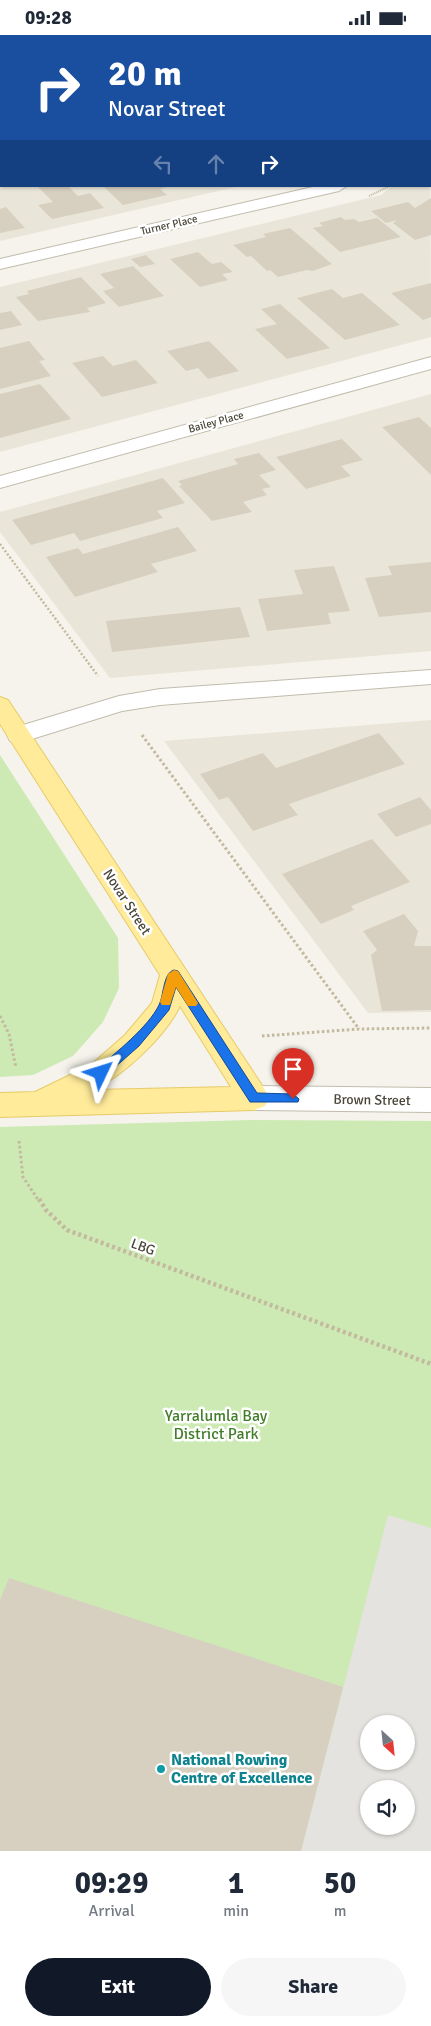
<!DOCTYPE html>
<html lang="en">
<head>
<meta charset="utf-8">
<style>
  :root { --surface:#fff; --page:#f6f6f7; --text:#1f2937; --muted:#747a83; --accent:#111827 }
  body { margin:0; font-family:Signika,sans-serif; background:var(--page); color:var(--text); height:100vh; display:flex; flex-direction:column; font-size:19px; white-space:nowrap }
  * { box-sizing:border-box; margin:0 }
  p { font-size:16px; color:var(--muted) }
  .icon { flex:none; width:28px; height:28px; fill:none; stroke:currentColor; stroke-width:2; stroke-linecap:round; stroke-linejoin:round }
  .map { position:relative; height:1816px; overflow:hidden }
  .drawer { display:flex; flex-direction:column; background:var(--surface); flex:1 }
  .drawer>* { flex:none }
  .top-card { position:absolute; left:0px; top:0px; width:431px; height:152px; box-shadow:0 1px 4px #0004; background:#1a4fa0; color:#fff; overflow:hidden }
  .needle { width:32px; rotate:153deg }
  .fabs { position:absolute; left:360px; top:1680px; display:grid; gap:10px }
  .fabs a { display:grid; place-items:center; width:55px; height:55px; border-radius:50%; background:var(--surface); box-shadow:0 1px 4px #0004; font-size:25px }
  .pin { position:absolute; display:grid; place-items:center; width:42px; height:42px; color:#fff; margin:-51px -21px; border-radius:50% 50% 50% 0; rotate:-45deg; box-shadow:0 0 5px #0007 }
  .pin .icon { rotate:45deg }
  .me { position:absolute; width:55px; margin:-28px; rotate:49deg; stroke-linejoin:round; filter:drop-shadow(0 0 4px #0008) }
  .turn { display:flex; align-items:center; gap:18px; height:105px; padding:0 25px; font-size:22px }
  .turn .icon { width:65px; height:65px; stroke-width:2.5 }
  .turn b { display:block; font-size:35px; line-height:42px }
  .lanes { display:flex; align-items:center; height:48px; padding:0 25px; background:#0003; justify-content:center; gap:25px; direction:ltr }
  .lanes .off { opacity:.35 }
  .eta { display:flex; justify-content:space-evenly; align-items:center; height:85px; text-align:center }
  .eta b { font-size:30px; font-weight:800; line-height:35px }
  .action { display:flex; gap:10px; margin-top:auto; padding:10px 25px }
  .action a { flex:1; height:58px; border-radius:30px; background:var(--accent); color:#fff; font-size:20px; font-weight:800; line-height:58px; text-align:center }
  .action a+a { background:var(--page); color:var(--text) }
  .status { display:flex; justify-content:space-between; align-items:center; height:35px; padding:0 25px; background:var(--surface); direction:ltr }
  .status svg { height:14px; fill:currentColor }
  .map>svg:first-child { display:block }
</style>
</head>
<body>
<div class="status"><b>09:28</b><svg viewBox="0 0 49 12"><path d="M0 12V9h3v3zM5 12V6h3v6zM10 12V3h3v9zM15 12V0h3v12zM26 1h20v11H26zM47 4h2v5h-2z"/></svg></div>
<div class="map">
<svg width="431" height="1816" viewBox="0 0 431 1816">
  <rect width="100%" height="100%" fill="#f5f3eb"/>
  <path fill="#e9e6d9" d="M0,0H431V61L430,1H1L0,54Z
    M430,63L431,302L0,417V252L381,160L392,151H430Z
    M0,91L1,151H240L0,206Z
    M431,359V616L110,643L0,497V477Z
    M431,685V977L368,978L164,706Z"/>
  <path fill="#cdeab4" fill-rule="evenodd" d="M0,720L118,903L119,953L103,987L73,1021L33,1040L0,1042Z
    M251,1085L431,1086V1816H0V1092ZM369,1689H406V1726H369ZM369,1754H406V1791H369Z"/>
  <path fill="#e4e3df" fill-rule="evenodd" d="M388,1480L431,1493V1816H301ZM369,1689H406V1726H369ZM369,1754H406V1791H369Z"/>
  <path fill="#d7d0c0" d="M37,151H68L78,161L90,158L104,173L52,184L38,170L53,167Z
    M103,151H167V152L160,154L167,160L123,170Z
    M431,163V200L415,205L393,188L397,185L386,188L371,176L408,167L415,173Z
    M6,172L25,193L0,198V174Z
    M341,182L345,185L354,184L359,187L377,183L401,202L340,217L313,193L323,191L319,188Z
    M290,193L332,229L313,236L307,235L278,242L270,235L267,236L251,221L247,222L233,210L266,202L263,199Z
    M198,217L212,229L221,227L233,237L222,239L228,245L200,252L170,224Z
    M146,220L155,229L140,232L131,224Z
    M133,231L164,261L119,272L103,256L114,253L100,239Z
    M81,242L106,268L87,273L90,277L38,286L16,262L29,259L27,256Z
    M431,248V282L423,285L391,258Z
    M332,254L343,263L362,258L400,290L345,305L297,263Z
    M280,269L330,313L287,324L255,294L277,289L261,274Z
    M11,276L22,290L0,295V278Z
    M29,306L45,325L39,326L51,341L0,354V313Z
    M209,306L239,336L208,344L198,333L186,336L167,316Z
    M103,321L113,331L136,325L158,348L102,362L72,328Z
    M40,349L71,384L0,403V359Z
    M419,382L431,393V440L382,392Z
    M342,404L363,425L341,431L351,441L306,454L276,422Z
    M259,418L276,435L259,440L271,452L262,454L267,460L243,467L252,477L212,486L179,451L182,450L178,446L238,429L234,424Z
    M163,443L185,468L157,476L163,483L80,506L74,498L31,510L12,485Z
    M178,492L197,516L151,529L158,537L75,562L46,522L78,513L83,519Z
    M431,527V577L379,582L365,543L392,540L388,531Z
    M334,531L350,576L328,578L331,589L267,596L258,564L303,559L294,535Z
    M240,572L250,602L112,617L106,586Z
    M379,698L405,729L289,769L298,780L253,796L228,762L219,765L200,739L263,718L276,733Z
    M420,762L431,775V789L396,802L377,779Z
    M372,804L410,847L351,871L354,875L321,889L282,839Z
    M404,879L418,896L414,911H431V975L382,976L371,920L377,915L363,896Z
    M9,1543L343,1652L301,1816H0V1565Z"/>
  <g fill="none" stroke-linecap="round" stroke-linejoin="round">
    <g stroke="#c1bcad" stroke-width="2">
      <path id="minor" d="M0,65H1V73H0Z
        M317,151H347L339,156L0,234V224Z
        M431,322V334L0,453V441Z
        M431,635V649L160,670L122,676L19,708L10,706L7,700L10,694L119,661L160,654Z
        M254,1051L431,1053V1077L254,1075L243,1071L239,1063L243,1055Z"/>
    </g>
    <g stroke="#e6cb68" stroke-width="2">
      <path id="major" d="M0,662L8,665L265,1055L269,1063L265,1071L254,1075L0,1082V1058L35,1057L91,1030L125,1000L152,968L160,940L0,689ZM180,971L231,1052L93,1055C123,1041 165,1002 180,971Z"/>
    </g>
    <path stroke="#c3b99e" stroke-width="2" stroke-dasharray="1 1" stroke-linecap="butt" d="M369,161L390,151"/>
    <path stroke="#c3b99e" stroke-width="2.5" stroke-dasharray="2 2" stroke-linecap="butt" d="M0,509L98,641"/>
    <path stroke="#c3b99e" stroke-width="3" stroke-dasharray="2.5 2.5" stroke-linecap="butt" d="M142,700L359,994
      M0,981L9,999L16,1033
      M262,1001L359,994L431,993
      M19,1106L23,1142L39,1166"/>
    <path stroke="#c3b99e" stroke-width="4.5" stroke-dasharray="3 3" stroke-linecap="butt" d="M39,1164L46,1175L67,1195L431,1329"/>
    <use href="#minor" fill="#fff" fill-rule="evenodd"/>
    <use href="#major" fill="#ffeb9a" fill-rule="evenodd"/>
  </g>
  <path fill="#1a73e8" stroke="#114b97" d="M174,935L178,936L257,1058L293,1059L299,1064L298,1067H250L176,952L169,975L139,1011L105,1041H96L95,1038L96,1034C115,1019 149,991 159,970C164,960 163,938 174,935Z"/>
  <path fill="#f59e0b" d="M174,935L178,936L198,968L196,971H188L176,952L170,970H162L160,967L168,939Z"/>
  <circle fill="#0f9aa8" stroke="#fff" stroke-width="2" cx="161" cy="1734" r="5"/>
  <g text-anchor="middle" dominant-baseline="central" stroke-width="5" stroke-linejoin="round" paint-order="stroke">
    <g font-size="11" fill="#4a4538" stroke="#fff">
      <text transform="translate(169 190) rotate(-13)">Turner Place</text>
      <text transform="translate(216 387) rotate(-15)">Bailey Place</text>
    </g>
    <g font-size="14" fill="#4a4538" stroke="#fff">
      <text transform="translate(127 867) rotate(57)">Novar Street</text>
      <text transform="translate(372 1065) rotate(1)">Brown Street</text>
      <text transform="translate(143 1212) rotate(20)">LBG</text>
    </g>
    <g font-size="16" fill="#427e29" stroke="#fff">
      <text x="216" y="1381">Yarralumla Bay<tspan x="216" dy="18">District Park</tspan></text>
    </g>
    <g font-size="16" font-weight="bold" fill="#0d838f" stroke="#fff" text-anchor="start">
      <text x="171" y="1725">National Rowing<tspan x="171" dy="18">Centre of Excellence</tspan></text>
    </g>
  </g>
</svg>
<div class="fabs">
<a><svg class="needle" viewBox="-14 -14 28 28"><path d="M0-13l5 13h-10z" fill="#e53935"/><path d="M0 13l5-13h-10z" fill="#747a83"/></svg></a>
<a><svg class="icon" aria-label="sound" viewBox="0 0 24 24"><path d="M4 9h4l5-4v14l-5-4H4zM17 9q2 3 0 6"/></svg></a>
</div>
<div class="pin" style="left:293px;top:1064px;background:#d93025"><svg class="icon" aria-label="arrive" viewBox="0 0 24 24"><path d="M6 21V4h12l-3 4 3 4H6"/></svg></div>
<svg class="me" style="left:101px;top:1038px" viewBox="-20 -20 40 40"><path d="M0-17L14 15 0 8-14 15z" fill="#1a73e8" stroke="#fff" stroke-width="4"/></svg>
<div class="top-card">
<div class="turn"><svg class="icon" aria-label="right" viewBox="0 0 24 24"><path d="M7 20v-9h11M14 6l5 5-5 5"/></svg><div><b>20 m</b>Novar Street</div></div>
<div class="lanes"><svg class="icon off" aria-label="left" viewBox="0 0 24 24"><path d="M17 20v-9H6M10 6l-5 5 5 5"/></svg><svg class="icon off" aria-label="ahead" viewBox="0 0 24 24"><path d="M12 20V5M6 11l6-6 6 6"/></svg><svg class="icon" aria-label="right" viewBox="0 0 24 24"><path d="M7 20v-9h11M14 6l5 5-5 5"/></svg></div>
</div>
</div>
<section class="drawer">
<div class="eta">
<div><b>09:29</b><p>Arrival</p></div>
<div><b>1</b><p>min</p></div>
<div><b>50</b><p>m</p></div>
</div>
<div class="action"><a>Exit</a><a>Share</a></div>
</section>
</body>
</html>
